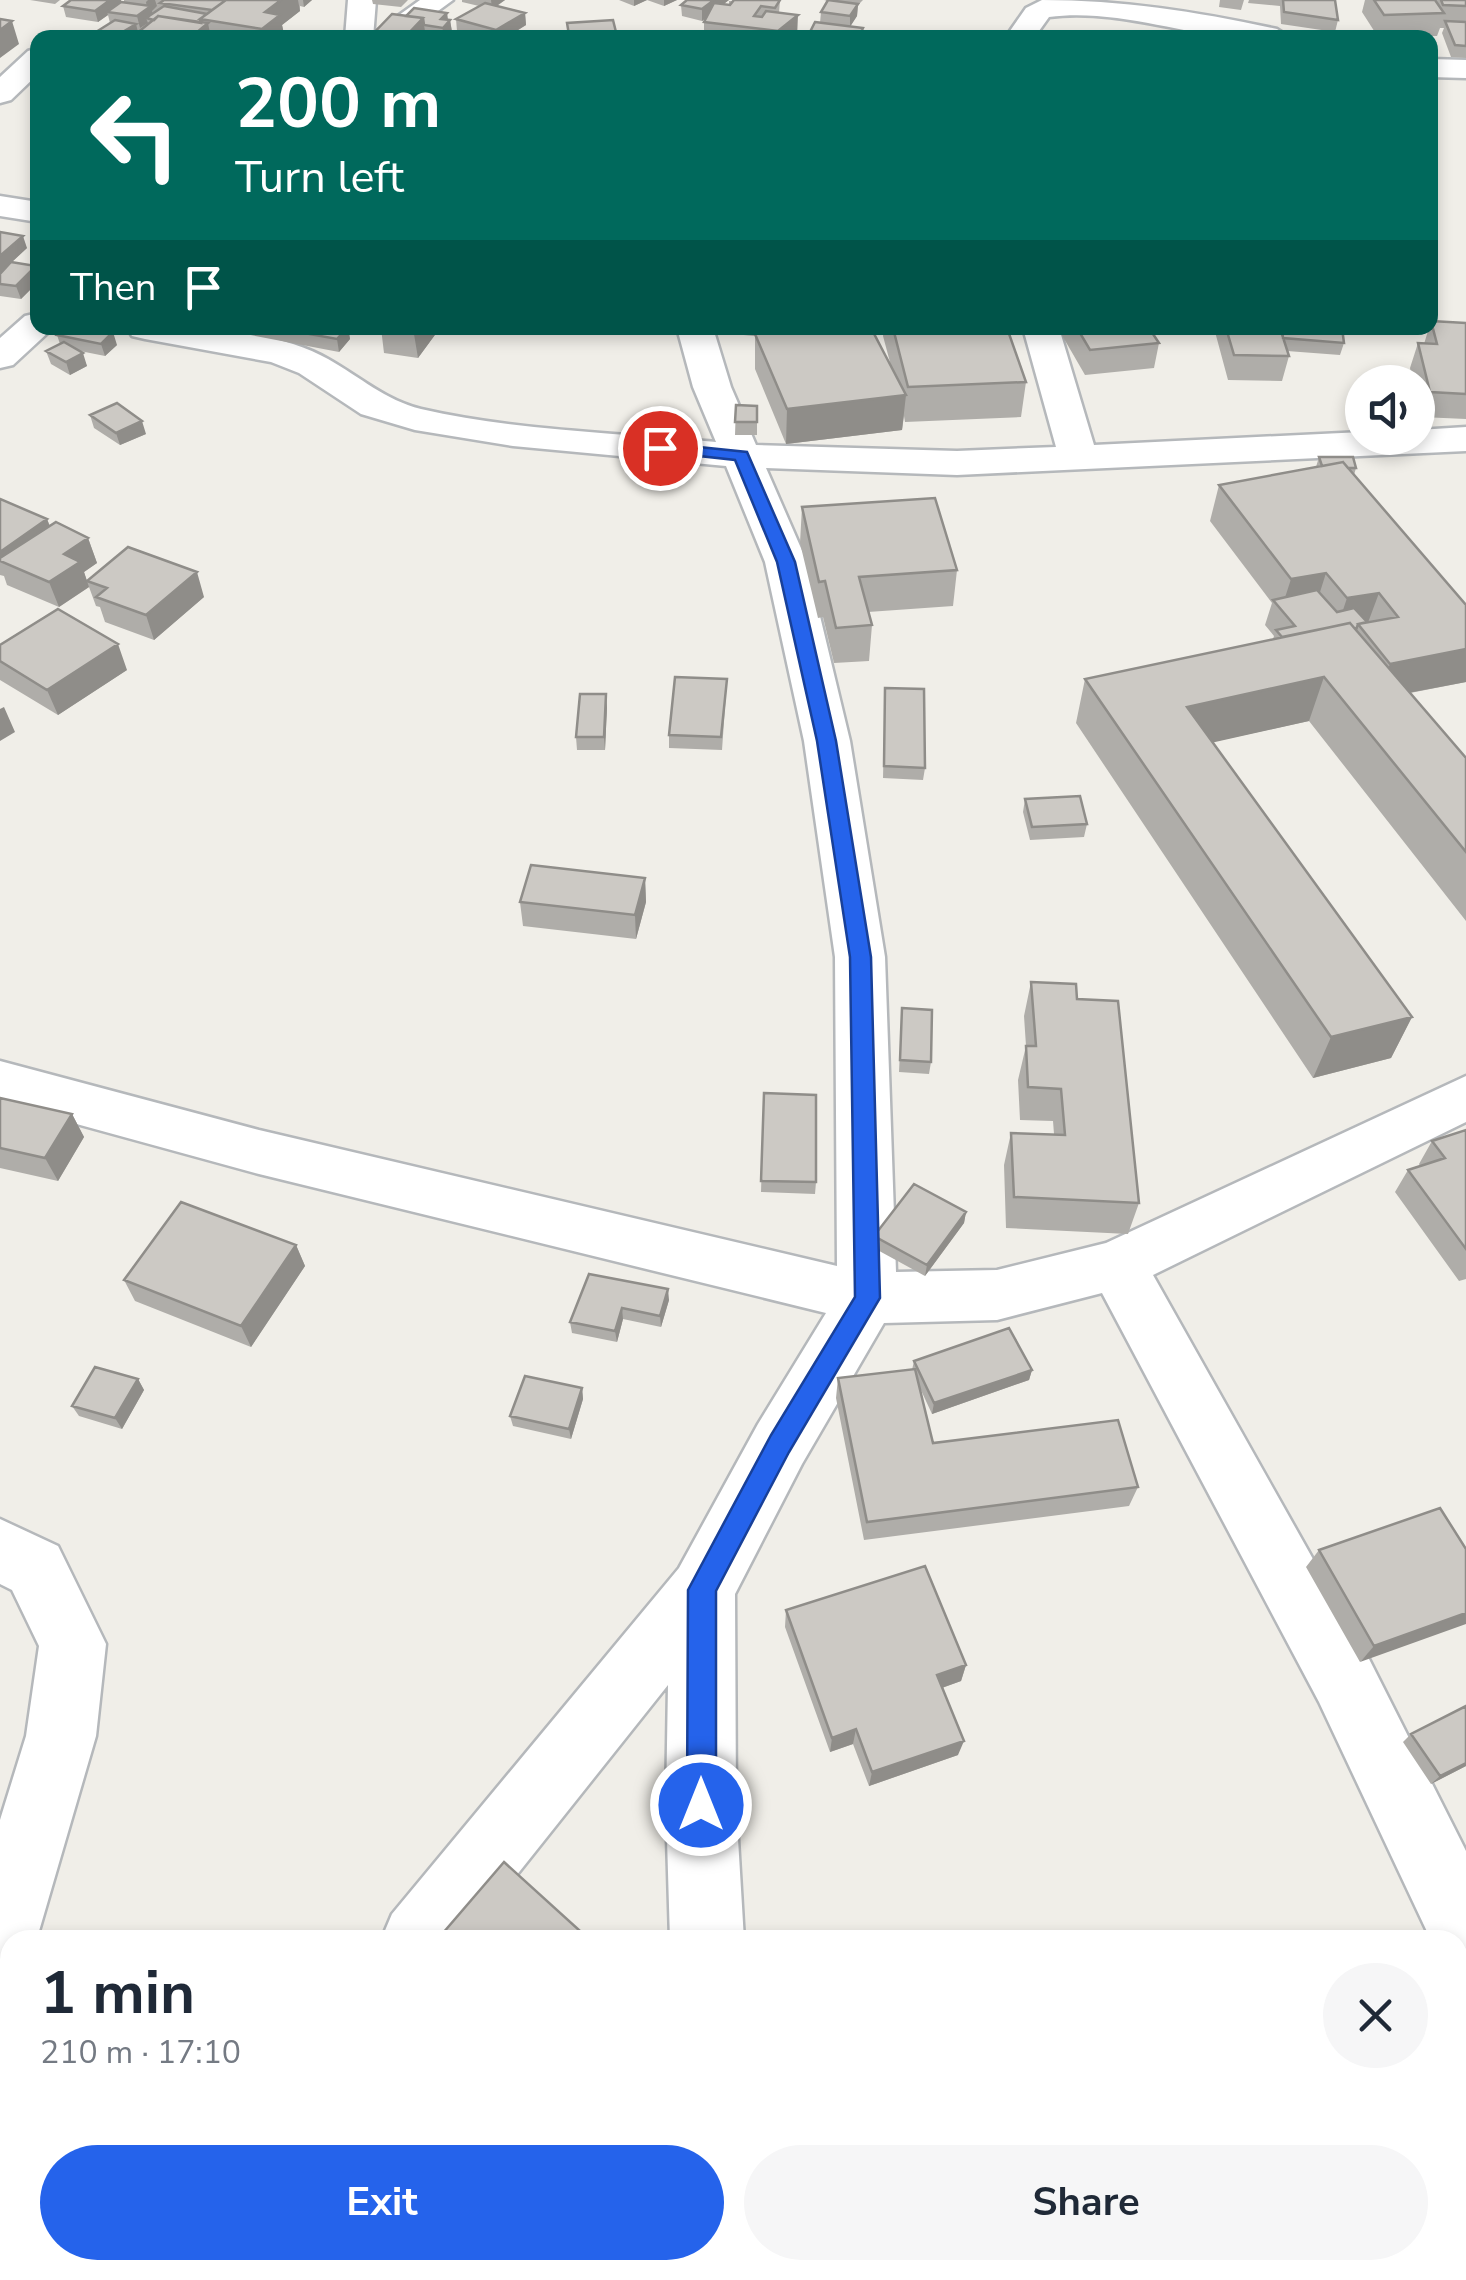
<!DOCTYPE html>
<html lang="en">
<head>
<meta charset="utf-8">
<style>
  :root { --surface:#fff; --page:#f6f6f7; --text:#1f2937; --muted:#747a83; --accent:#2563eb }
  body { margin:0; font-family:"Nunito Sans",sans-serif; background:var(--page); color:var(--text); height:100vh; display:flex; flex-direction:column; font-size:38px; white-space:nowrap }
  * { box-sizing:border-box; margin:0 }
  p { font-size:32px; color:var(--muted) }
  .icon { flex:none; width:55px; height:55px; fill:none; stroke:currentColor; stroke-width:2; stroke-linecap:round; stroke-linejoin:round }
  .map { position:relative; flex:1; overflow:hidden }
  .drawer { position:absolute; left:0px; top:1930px; width:1468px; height:350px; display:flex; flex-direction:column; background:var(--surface); border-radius:30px 30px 0 0; box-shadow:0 5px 15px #0003 }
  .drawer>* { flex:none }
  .banner { position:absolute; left:30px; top:30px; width:1408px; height:305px; border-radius:20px; box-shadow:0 5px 15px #0003; background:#00695c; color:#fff; overflow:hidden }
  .controls { position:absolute; left:1345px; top:365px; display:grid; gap:20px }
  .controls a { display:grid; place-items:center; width:90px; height:90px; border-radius:50%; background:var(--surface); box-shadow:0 5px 15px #0003; font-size:50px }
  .pin { position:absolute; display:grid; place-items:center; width:85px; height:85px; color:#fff; margin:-42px; border:5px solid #fff; border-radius:50%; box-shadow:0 2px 10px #0007 }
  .me { position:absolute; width:110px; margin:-55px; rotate:0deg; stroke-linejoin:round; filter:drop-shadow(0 0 8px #0008) }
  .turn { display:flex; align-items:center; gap:35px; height:210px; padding:0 40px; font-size:45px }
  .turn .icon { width:130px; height:130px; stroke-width:2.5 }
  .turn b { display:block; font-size:70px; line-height:85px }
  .then { display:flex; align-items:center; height:95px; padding:0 40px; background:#0003; gap:20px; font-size:38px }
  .round { display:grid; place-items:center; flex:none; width:105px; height:105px; border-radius:52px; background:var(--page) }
  .head { display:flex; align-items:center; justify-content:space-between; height:170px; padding:0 40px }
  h1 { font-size:60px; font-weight:700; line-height:75px }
  .button { display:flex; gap:20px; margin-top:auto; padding:20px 40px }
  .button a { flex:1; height:115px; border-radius:60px; background:var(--accent); color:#fff; font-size:40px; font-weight:700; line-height:115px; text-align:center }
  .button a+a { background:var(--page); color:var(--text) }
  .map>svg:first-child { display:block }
</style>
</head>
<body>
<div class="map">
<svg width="1466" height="2280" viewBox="0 0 1466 2280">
  <rect width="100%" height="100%" fill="#f0eee8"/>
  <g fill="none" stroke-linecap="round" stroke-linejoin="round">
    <g stroke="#b5b8bb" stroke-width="5">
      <path id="minor" d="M348,0H376L373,38H345Z
        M1042,0C1123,0 1199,12 1277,29L1291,38C1273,38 1254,39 1236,38C1174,32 1113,9 1049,17L1034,38H1005L1026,8Z
        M38,48V74L11,100L0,103V77L28,51Z
        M1430,59L1466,60V78L1430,77Z
        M0,196L38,202V222L0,216Z
        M127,328C185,324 276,329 328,359C360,377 385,400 421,409C517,431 619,433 716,442L693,387L677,328H713L731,387L756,445L957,451L1056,447L1023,328H1059L1094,445L1362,432V438H1418V430L1466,427V451L957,475L766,468L807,562L850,741L885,957L896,1272L997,1270L1106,1243L1466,1076V1122L1153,1275L1367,1655L1466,1851V1970L1458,1966V1940H1431L1319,1702L1102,1293L997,1320L884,1323L802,1464L735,1594L736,1805L744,1940H670L666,1805L668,1685L465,1940H381L392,1914L679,1568L758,1424L826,1313L259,1174L0,1103V1061L259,1130L837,1266L835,957L804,741L765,562L726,466L513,446L415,430L361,414L299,373L271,362L145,339L132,336Z
        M0,1519L58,1546L106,1644L96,1736L37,1938L10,1940V1971L0,1975V1820L26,1736L39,1646L12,1590L0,1584Z
        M188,2270H270L267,2280H185Z
        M698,2270H780L782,2280H700Z"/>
    </g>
    <g stroke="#b5b8bb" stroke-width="5">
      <path id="tertiary" d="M420,0H453L401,38H367Z
        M38,313V328H53L13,365L0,368V338L25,316Z"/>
    </g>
    <use href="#minor" fill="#fff" fill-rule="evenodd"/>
    <use href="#tertiary" fill="#fff" fill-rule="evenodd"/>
  </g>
  <path fill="#afada9" d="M30,0H60L55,4Z
    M124,0H312L304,7L300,6V11L282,25L285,38H88L110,23L108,15L98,22L66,17L63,6L124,2Z
    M372,0H408L401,7L373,4Z
    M462,0H505L497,6L525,13L526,25L505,38H480L457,31L456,19L479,6L462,2Z
    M619,0H677L664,6L647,0L634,6Z
    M687,0H729L723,4L729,5V1L780,0L779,13L797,38H704V22L706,18L702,21L682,16L681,5Z
    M824,0H863L858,5L857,16L850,26L863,38H809V34L820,23L821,12L828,1Z
    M1220,0H1244L1241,10L1219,7Z
    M1249,0H1335L1338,20L1335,32L1281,24L1280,6L1248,3Z
    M1365,0H1466V58L1451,57L1442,33L1444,28H1440L1437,36L1378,37L1362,12Z
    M447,13L448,20H450L452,32L446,38H369L406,16Z
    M567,23L616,32V38H568Z
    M0,232L27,248L12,262L38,269V282L21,299L0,296Z
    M1431,321L1466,323V419L1421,417L1418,402V382H1413L1410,368L1418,343L1424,344Z
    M239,328H348L350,339L339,352L240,333Z
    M381,328H440L418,358L384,353Z
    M732,328H778L777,332L891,366L883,336L884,328H1007L1026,382L1021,417L905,422L904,416L902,430L786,444L755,369V336L732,334Z
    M1060,328H1149L1159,343L1154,368L1085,375L1059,330Z
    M1214,328H1342L1344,343L1340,355L1287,351L1289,356L1282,381L1228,380Z
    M57,335L117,345L105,356L80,351L87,366L70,375L51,364L46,351L60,344Z
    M736,405L757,406V435H735Z
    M90,415L146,434L120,445L94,428Z
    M1319,457L1356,468L1354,475L1466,605V682L1410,693L1466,758V921L1309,721L1212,742L1412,1017L1391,1058L1313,1078L1076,723L1085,679L1273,639L1274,636L1265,625L1272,603L1210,521L1219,485L1316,467Z
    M0,499L47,519L50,526L88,538L97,563L84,572L87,581L204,597L154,640L105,622L100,607L96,606L89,587L59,607L7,585L4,576L0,575Z
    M802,507L957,570L953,606L868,612L872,625L869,661L834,663L823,617L818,618L800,543Z
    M0,645L127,670L58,715L0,680Z
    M727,679L722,750L669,748V735Z
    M885,688L925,768L923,780L883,778Z
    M607,707L605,750H577L576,737Z
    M1025,799L1087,824L1084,837L1030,840L1023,812Z
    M645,878L646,902L636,939L523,926L520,902Z
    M1031,982L1077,999L1139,1203L1128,1234L1006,1228L1004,1165L1011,1133L1054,1134L1053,1121L1020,1120L1018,1080L1026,1046L1024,1016Z
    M902,1008L931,1062L929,1074L899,1072Z
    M764,1093L816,1182L815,1194L761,1192Z
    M0,1098L72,1114L84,1137L58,1181L0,1168Z
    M1466,1130V1279L1459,1281L1395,1192L1408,1170L1420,1166L1419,1164L1432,1141Z
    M966,1212L964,1223L925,1276L872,1247L874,1236Z
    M296,1245L305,1266L251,1347L135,1301L124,1280Z
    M589,1274L669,1300L661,1327L623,1319L617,1342L572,1333L570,1322Z
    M914,1361L1032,1370L1029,1380L932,1414L920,1388L933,1443L1138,1487L1129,1506L864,1540L836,1398L838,1378L912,1370Z
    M138,1379L144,1390L122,1429L79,1416L72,1406Z
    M582,1388L583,1399L571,1439L513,1426L510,1416Z
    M1466,1549L1360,1662L1306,1567L1319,1550Z
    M786,1610L966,1665L961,1681L942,1688L958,1755L869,1786L853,1744L830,1752L785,1627Z
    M1411,1734L1466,1766L1431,1784L1403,1742Z"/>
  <path fill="#8f8d89" d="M110,0H121L122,5L107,12L108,15L98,22L95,11Z
    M148,0H155L157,6L152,11L154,18H146L148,23L140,28L137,16L147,9L146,2Z
    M281,0H298L300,11L282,25L285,38H264L262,29L265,12Z
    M303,0H312L304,7Z
    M491,0H505L492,9Z
    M634,0H647L634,6Z
    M664,0H677L664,6Z
    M714,0H729L702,21V9Z
    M858,4L857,16L850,27V16Z
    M447,13L448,22L450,20L452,32L446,38H444L441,19Z
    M525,13L526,25L505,38H497L496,30Z
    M798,15L797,38H778V31Z
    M423,18L426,38H404Z
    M12,21L19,44L0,58V30Z
    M208,23L211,38H190Z
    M136,24L139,36L136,38H125L126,30Z
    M23,236L27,248L0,273V256Z
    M36,266L38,282L21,299L16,286Z
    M347,328H348L350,339L339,352L337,339Z
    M418,328H440L418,358L414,334Z
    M113,332L117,345L105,356L101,344Z
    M83,353L87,366L70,375L66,362Z
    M906,395L902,430L786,444L787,409Z
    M142,421L146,434L120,445L116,433Z
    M47,519L56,544L0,559V552Z
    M88,538L97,563L84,572L89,587L59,607L49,582L64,554Z
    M197,572L204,597L154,640L146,615Z
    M1326,573L1315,608L1281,610L1291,579Z
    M1379,593L1366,628L1358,624L1335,634L1347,598Z
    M118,644L127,670L58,715L47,690Z
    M1466,649V682L1376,699L1390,664Z
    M1324,677L1309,721L1175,751L1187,707Z
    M606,694L607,707L605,750L604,737Z
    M4,707L15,732L0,741V709Z
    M645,878L646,902L636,939L635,915Z
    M1412,1017L1391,1058L1313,1078L1331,1037Z
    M72,1114L84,1137L58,1181L45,1158Z
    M966,1212L964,1223L925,1276L927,1265Z
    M296,1245L305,1266L251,1347L241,1326Z
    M668,1289L669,1300L661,1327L660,1316Z
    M622,1308L623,1319L617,1342L615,1331Z
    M1032,1370L1029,1380L932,1414L934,1403Z
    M138,1379L144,1390L122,1429L115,1418Z
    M582,1388L583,1399L571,1439L569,1429Z
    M1466,1613V1624L1360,1662L1374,1646Z
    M966,1665L961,1681L933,1691L937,1675Z
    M856,1729L853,1744L830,1752L832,1738Z
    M964,1741L958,1755L869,1786L872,1772Z
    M1466,1763V1766L1431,1784L1440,1776Z
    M139,2270H155V2280H138Z"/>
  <path fill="#ccc9c4" stroke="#8f8d89" stroke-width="2.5" d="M71,0H110L95,11L63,6Z
    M164,0H226L212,10L160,3Z
    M226,0H281L265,12L280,15L262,29L200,19Z
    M687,0H714L702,9L681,5Z
    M734,0H780L775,8L761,6L754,16L762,17L766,11L798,15L778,31L704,22L714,3L730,5Z
    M828,0L858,4L850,16L821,12Z
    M1283,0H1335L1338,20L1284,12Z
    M1374,0H1435L1444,13L1384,15Z
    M1441,0H1466V6L1443,5Z
    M121,2L151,6L137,16L107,12Z
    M485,3L525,13L496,30L456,19Z
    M164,6L207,14L200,19L201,23L158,16L154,20L146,18Z
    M414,8L447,13L441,19L450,20L443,28L424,25L423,18L406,16Z
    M392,14L423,18L404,38H369Z
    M158,16L208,23L190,38H131Z
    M0,19L12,21L0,30Z
    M115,20L136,24L126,30L134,32L125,38L88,37Z
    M613,20L616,32L569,35L567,23Z
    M1445,21L1466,22V46L1455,45Z
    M815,22L863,28L858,38H840L809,34Z
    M547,34L568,38H542Z
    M0,232L23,236L0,256Z
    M11,262L36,266L16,286L0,284V274Z
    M1431,321L1466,323V394L1430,392L1418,343L1437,344Z
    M65,328H89L113,332L101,344L57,335Z
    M276,328H347L337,339Z
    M380,328H418L414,334Z
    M819,328H871L906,395L787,409L755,334Z
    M893,328H1007L1026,382L908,387Z
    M1077,328H1149L1159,343L1090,350Z
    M1226,328H1280L1289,356L1234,355Z
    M1282,328H1342L1344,343L1283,338Z
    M64,342L83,353L66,362L46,351Z
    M117,403L142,421L116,433L90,415Z
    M736,405L757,406V422H735Z
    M1319,457H1353L1356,468H1348L1343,462L1322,466Z
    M1343,462L1466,605V649L1390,664L1358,624L1398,617L1379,593L1347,598L1326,573L1291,579L1219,485Z
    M935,498L957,570L859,577L872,625L836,628L825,581L819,582L802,507Z
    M0,499L47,519L0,552Z
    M56,522L88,538L64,554L80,562L49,582L0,561V558Z
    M128,547L197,572L146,615L96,597L107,588L87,581Z
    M1317,590L1337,612L1354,608L1367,622L1358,624L1356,630L1350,623L1282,637L1276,630L1295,626L1273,600Z
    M58,609L118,644L47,690L0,661V645Z
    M1350,623L1466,758V852L1324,677L1187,707L1412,1017L1331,1037L1085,679Z
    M675,677L727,679L721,737L669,735Z
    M885,688L924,689L925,768L884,766Z
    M580,694H606L604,737H576Z
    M1080,796L1087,824L1032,827L1025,799Z
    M531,865L645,878L635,915L520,902Z
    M1031,982L1076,984L1077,999L1118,1001L1139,1203L1014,1197L1011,1133L1065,1135L1061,1089L1028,1087L1026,1046H1036Z
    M902,1008L932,1010L931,1062L900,1060Z
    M764,1093L816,1095V1182L761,1181Z
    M0,1098L72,1114L45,1158L0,1148Z
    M1466,1130V1249L1408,1170L1445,1158L1432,1141Z
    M914,1184L966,1212L927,1265L874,1236Z
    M181,1202L296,1245L241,1326L124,1280Z
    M589,1274L668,1289L660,1316L622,1308L615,1331L570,1322Z
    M1009,1328L1032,1370L934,1403L914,1361Z
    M95,1367L138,1379L115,1418L72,1406Z
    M915,1369L933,1443L1118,1420L1138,1487L867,1522L838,1378Z
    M525,1376L582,1388L569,1429L510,1416Z
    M1440,1508L1466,1549V1613L1374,1646L1319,1550Z
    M925,1566L966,1665L937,1675L964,1741L872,1772L856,1729L832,1738L786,1610Z
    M1466,1706V1763L1440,1776L1411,1734Z
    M504,1862L590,1940H437Z
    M10,2163V2270H139L138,2280H0V2165Z
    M544,2270L569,2280H541Z"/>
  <path fill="#2563eb" stroke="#184099" stroke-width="2.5" d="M660,443L747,452L795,562L836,741L871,957L880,1298L789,1452L716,1591V1805L712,1816L701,1820L691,1816L687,1805L688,1590L771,1435L855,1297L850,957L817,741L777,562L735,460L654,451L652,448Z"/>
</svg>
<div class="controls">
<a><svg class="icon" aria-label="sound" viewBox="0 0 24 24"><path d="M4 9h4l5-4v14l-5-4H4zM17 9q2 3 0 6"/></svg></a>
</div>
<div class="pin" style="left:660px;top:448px;background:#d93025"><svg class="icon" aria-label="arrive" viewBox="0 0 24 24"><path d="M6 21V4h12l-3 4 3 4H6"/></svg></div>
<svg class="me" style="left:701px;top:1805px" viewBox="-20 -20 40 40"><circle r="17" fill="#2563eb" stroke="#fff" stroke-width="3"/><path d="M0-11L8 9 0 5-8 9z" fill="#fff"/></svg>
<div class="banner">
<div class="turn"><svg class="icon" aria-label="left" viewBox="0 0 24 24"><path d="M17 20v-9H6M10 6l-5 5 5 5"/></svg><div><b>200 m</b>Turn left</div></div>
<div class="then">Then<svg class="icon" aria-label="arrive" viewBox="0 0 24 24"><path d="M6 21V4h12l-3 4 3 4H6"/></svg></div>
</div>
<section class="drawer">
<div class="head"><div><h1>1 min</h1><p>210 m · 17:10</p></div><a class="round"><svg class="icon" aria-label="close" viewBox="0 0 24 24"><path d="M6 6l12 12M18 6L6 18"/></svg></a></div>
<div class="button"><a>Exit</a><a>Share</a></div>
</section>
</div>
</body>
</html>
